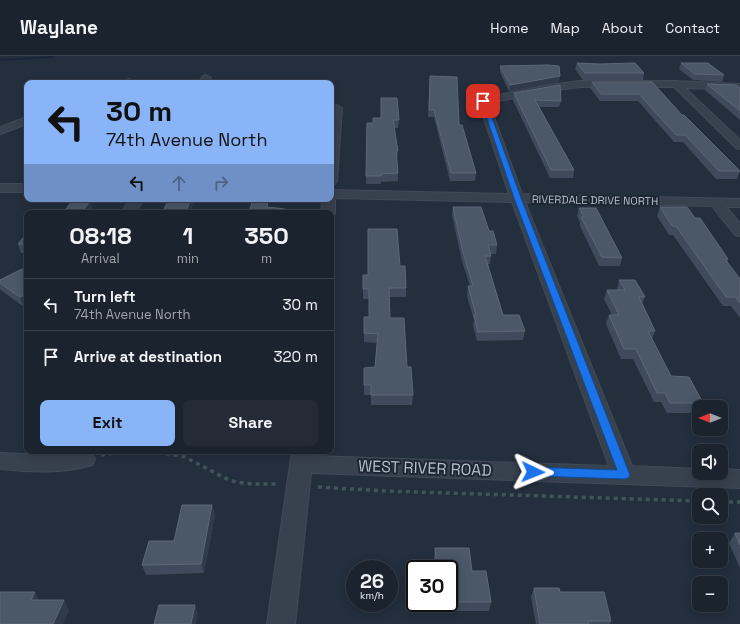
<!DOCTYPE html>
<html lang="en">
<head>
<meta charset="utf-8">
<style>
  :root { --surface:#1b232e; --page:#242b36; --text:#f1f3f6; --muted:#a0a4aa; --line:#39404a; --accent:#8ab4f8 }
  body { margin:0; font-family:"Space Grotesk",sans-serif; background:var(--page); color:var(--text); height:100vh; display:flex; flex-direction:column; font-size:15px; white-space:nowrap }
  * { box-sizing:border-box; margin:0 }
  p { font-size:13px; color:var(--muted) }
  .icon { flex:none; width:22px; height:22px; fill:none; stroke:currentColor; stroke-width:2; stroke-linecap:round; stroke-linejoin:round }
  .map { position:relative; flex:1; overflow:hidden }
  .side { position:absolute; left:24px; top:154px; width:310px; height:244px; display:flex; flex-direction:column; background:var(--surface); border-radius:8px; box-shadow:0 2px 10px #0003,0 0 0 1px var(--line) }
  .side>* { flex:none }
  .banner { position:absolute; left:24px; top:24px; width:310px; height:122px; border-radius:8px; box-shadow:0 2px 10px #0003,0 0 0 1px var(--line); background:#8ab4f8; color:#111; overflow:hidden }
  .needle { width:26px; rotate:270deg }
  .fabs { position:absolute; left:692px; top:344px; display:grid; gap:8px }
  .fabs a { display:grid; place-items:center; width:36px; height:36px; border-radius:8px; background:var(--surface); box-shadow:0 2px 10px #0003,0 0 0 1px var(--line); font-size:20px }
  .speed { position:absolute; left:346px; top:504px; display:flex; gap:8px; font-size:20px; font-weight:700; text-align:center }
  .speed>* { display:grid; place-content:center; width:52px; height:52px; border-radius:50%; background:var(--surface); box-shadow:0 2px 10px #0003,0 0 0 1px var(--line); line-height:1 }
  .speed small { font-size:10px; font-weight:400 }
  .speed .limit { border:2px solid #111; border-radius:6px; background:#fff; color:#111 }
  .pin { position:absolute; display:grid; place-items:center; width:34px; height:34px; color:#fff; margin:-17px; border-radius:8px; box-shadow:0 2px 6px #0006 }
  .me { position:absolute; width:44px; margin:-22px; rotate:92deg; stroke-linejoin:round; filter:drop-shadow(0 0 3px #0008) }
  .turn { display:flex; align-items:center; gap:14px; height:84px; padding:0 16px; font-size:18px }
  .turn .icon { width:52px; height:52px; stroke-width:2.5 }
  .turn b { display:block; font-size:28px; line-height:34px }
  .lanes { display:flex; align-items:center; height:38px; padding:0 16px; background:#0003; justify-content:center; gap:20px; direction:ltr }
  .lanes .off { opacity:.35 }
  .eta { display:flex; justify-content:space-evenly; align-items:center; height:68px; text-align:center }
  .eta b { font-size:24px; font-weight:600; line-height:28px }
  .cta { display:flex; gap:8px; margin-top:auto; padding:8px 16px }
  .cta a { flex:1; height:46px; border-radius:8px; background:var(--accent); color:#111; font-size:16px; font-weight:600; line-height:46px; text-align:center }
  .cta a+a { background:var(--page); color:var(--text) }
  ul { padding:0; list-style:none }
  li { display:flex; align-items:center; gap:12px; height:52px; padding:0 16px; border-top:1px solid var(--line) }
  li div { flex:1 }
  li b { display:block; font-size:15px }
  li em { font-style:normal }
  header { display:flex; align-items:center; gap:24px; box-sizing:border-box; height:56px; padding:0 20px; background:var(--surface); border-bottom:1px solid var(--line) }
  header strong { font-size:19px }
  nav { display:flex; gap:22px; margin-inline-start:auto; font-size:14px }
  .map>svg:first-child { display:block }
</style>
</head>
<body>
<header>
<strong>Waylane</strong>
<nav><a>Home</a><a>Map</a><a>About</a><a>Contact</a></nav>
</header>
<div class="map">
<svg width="740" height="568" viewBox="0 0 740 568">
  <rect width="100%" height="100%" fill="#242f3e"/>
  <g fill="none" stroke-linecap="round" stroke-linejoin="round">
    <path fill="#17263c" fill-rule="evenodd" d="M51,0H54L52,2L0,5V3Z"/>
    <g stroke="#414a57" stroke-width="2">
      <path id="minor" d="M206,19L211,22L208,27H198L203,20Z
        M128,23L131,24L132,27H121Z
        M580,25H676L740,28V34L685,32L740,84V93L736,92L674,31H580L549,35L489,47L522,138L740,143V151H726L740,167V180L735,179L712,150L525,146L632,410L699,413V417H721V413L740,414V432L311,417L295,568H267L292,395H314L313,400L609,410L512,146L335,142V157L333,160H331V157H321L322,143H331V134L509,138L478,45L483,42L549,29Z
        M337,49L342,52L337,125L335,128L331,129V61L332,52Z
        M27,61V68L0,78V71Z
        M0,128H27V136H0Z
        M130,143H144L135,157H121Z
        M85,395L92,397L95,403L92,409C62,418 31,416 0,413V397L45,399Z"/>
    </g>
    <path stroke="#3f5557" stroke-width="2.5" stroke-dasharray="3 3" stroke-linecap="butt" d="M112,397L136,395L166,397"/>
    <path stroke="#3f5557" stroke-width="3.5" stroke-dasharray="4 4" stroke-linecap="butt" d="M158,396L185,401L225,422L236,426L252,428H279
      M101,399L121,396
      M318,431L386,435L699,445
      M721,446H740"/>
    <use href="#minor" fill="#38414e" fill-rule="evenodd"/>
  </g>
  <path fill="#3f4b5c" d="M577,7L644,17L643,24H583L575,13Z
    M681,7L724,19L722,26L693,24L679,13Z
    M500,10L559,26L509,35L500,16Z
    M430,20L459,69L476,117L475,125H450L434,61H428Z
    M592,26H652L682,59L740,115L737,123H716L683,86H674L638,45H600L590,32Z
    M707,28L740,32V64L705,34Z
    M514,37L561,45L559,51H539L574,114L573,122H550L513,44Z
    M381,42L399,64L398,72H394L398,95L397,103L398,117V125L381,126V128H366L367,67H373L381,62Z
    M453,151L489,175L497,189L496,198H491V200L490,208H488L503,259L525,275L523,284L477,285L473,269L474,264L467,240L468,230H470L462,205L452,159Z
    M660,151L728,203L727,206L740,223V262L731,250H723L673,179H669L657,160Z
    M579,152L622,202L620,210H599L580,170V166L577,160Z
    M27,177V197H21L18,188Z
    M400,210L406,232V241H389L390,262L407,311L413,339L412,349H371V339H364V312L375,311L377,287L364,286V261H369V243H363V219H368Z
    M22,213L24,251L1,234L0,233V224Z
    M619,224L645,241L642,248L655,275L652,283L671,320L703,347L701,351H699V356L698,357H667L661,346H654L633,303H621L606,268L609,259H612L604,243L607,234H617V233Z
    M212,449L215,459L204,517L146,519L142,509L174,485Z
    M735,477H740V512L729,487Z
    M435,492L472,515L491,546L489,555H439L438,547H449V513H435L434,502Z
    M534,532L560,536L611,565L610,568H536L531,541Z"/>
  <path fill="#2f3b4b" d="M560,20L559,26L509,35L510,29Z
    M191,143H192L193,148L190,157H185Z
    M90,145L92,153L90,157H81Z
    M27,238V249L24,251L20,241Z
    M212,449L215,459L204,517L201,508Z
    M35,536L40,546L31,544Z
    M64,544L69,554L63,568H53Z
    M195,549L198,558L196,568H191Z"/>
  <path fill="#4b5868" stroke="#5c6777" d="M577,7L600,8L635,7L644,17H585Z
    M681,7H708L724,19L695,18Z
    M548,9L559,10L560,20L510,29L500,10Z
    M430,20L457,21L459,69H462L476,117H451L434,54H429Z
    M592,26H652L682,59H684L740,115H719L685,79H676L639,38H601Z
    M707,28L736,29L740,32V55Z
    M560,29L561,45L535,44L574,114H551L514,37Z
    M381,42H397L399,64H393L398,95H396L398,117L381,118V120H366L367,67H373V62H381Z
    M169,143H191L185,157H162Z
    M72,145H90L81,157H63Z
    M252,146H268L267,151L285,153L284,157H249Z
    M453,151H481L489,175H493L497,189H488L491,200H485L503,259H519L525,275L478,276L474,259H476L468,230H473L463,196Z
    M660,151H687L695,162H700L728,203H725L740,223V247L735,241H726L676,170H672Z
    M579,152H596L622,202L602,201L581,161H584Z
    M368,173H397L400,210H405L406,232H389L390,262H404L407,311H411L413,339H371V329H364V312L375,311L378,278L364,277V261H369V233H363V219H368Z
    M27,177V188H18Z
    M22,213L27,216V238L20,241L0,227V224Z
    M619,224H635L645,241H639L655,275H648L671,320L689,321L703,347H670L665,337H657L636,293H624L609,259H619L607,234H625Z
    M182,449H212L201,508L142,509L149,485H174Z
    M735,477H740V489Z
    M435,492H469L472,515H486L491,546H449V513H437Z
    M534,532H559L560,536H604L611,565H588L589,568H540Z
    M0,536H35L31,544H64L53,568H0Z
    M159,549H195L191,568H154Z"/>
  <path fill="#1a73e8" stroke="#114b97" d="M483,43L486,45L521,142L630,419L628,422L624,423L533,420L529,419L528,416L529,413L533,411L617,414L514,142L481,45Z"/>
  <g text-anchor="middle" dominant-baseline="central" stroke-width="4" stroke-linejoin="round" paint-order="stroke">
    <g font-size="11" fill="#b4bcc9" stroke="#1d2633">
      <text transform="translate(595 144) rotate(1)">RIVERDALE DRIVE NORTH</text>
    </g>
    <g font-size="16" fill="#b4bcc9" stroke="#1d2633">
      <text transform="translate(425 412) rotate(2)">WEST RIVER ROAD</text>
    </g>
  </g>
</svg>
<div class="fabs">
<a><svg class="needle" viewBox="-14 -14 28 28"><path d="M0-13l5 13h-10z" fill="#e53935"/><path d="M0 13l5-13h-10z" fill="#a0a4aa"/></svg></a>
<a><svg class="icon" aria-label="sound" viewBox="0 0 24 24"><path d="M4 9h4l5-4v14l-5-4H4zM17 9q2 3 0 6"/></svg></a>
<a><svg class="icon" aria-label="search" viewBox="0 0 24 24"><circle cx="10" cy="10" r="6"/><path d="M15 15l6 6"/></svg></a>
<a>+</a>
<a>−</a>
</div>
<div class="speed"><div>26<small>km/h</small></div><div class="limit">30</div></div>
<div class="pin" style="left:483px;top:45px;background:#d93025"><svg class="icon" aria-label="arrive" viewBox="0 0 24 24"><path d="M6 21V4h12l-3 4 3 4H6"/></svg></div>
<svg class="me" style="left:533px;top:416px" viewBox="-20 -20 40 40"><path d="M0-17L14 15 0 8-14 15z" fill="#1a73e8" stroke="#fff" stroke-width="4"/></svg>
<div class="banner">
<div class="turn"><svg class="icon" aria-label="left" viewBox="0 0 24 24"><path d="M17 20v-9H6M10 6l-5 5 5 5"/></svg><div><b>30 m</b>74th Avenue North</div></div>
<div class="lanes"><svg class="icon" aria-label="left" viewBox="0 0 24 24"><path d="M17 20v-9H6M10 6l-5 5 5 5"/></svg><svg class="icon off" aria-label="ahead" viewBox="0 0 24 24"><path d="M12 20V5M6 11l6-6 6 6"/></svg><svg class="icon off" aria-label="right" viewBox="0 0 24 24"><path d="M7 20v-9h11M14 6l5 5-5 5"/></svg></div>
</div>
<section class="side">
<div class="eta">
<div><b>08:18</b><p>Arrival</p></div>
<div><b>1</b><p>min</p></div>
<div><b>350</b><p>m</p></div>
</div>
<ul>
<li><svg class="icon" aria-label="left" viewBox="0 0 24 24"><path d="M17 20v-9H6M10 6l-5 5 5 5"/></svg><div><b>Turn left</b><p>74th Avenue North</p></div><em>30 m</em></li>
<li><svg class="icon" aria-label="arrive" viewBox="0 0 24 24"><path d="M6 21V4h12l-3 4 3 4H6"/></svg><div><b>Arrive at destination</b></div><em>320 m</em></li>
</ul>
<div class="cta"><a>Exit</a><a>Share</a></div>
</section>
</div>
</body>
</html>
